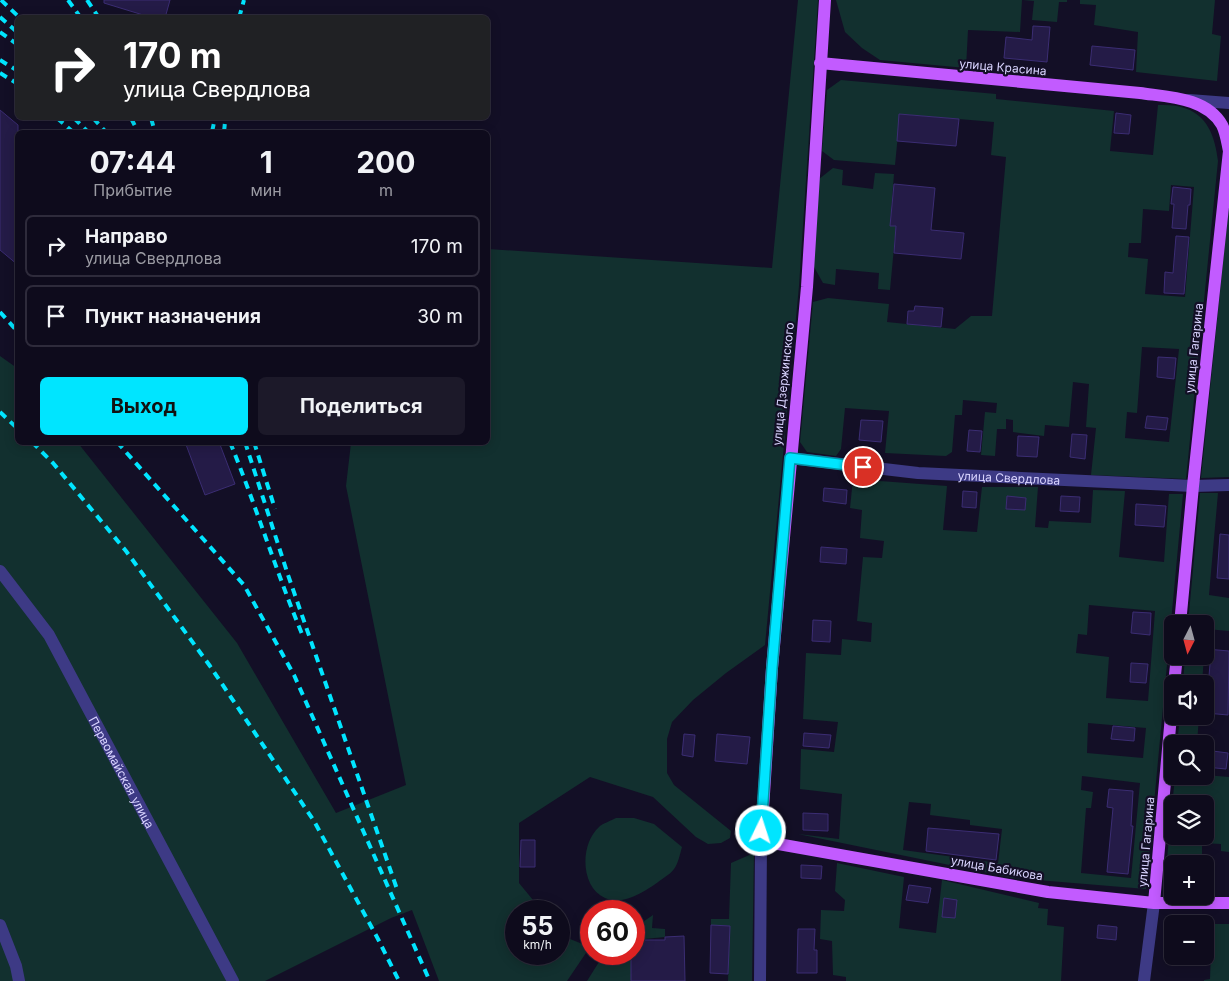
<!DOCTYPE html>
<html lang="ru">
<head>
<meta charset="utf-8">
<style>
  :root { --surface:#0e0b1c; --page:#1c1929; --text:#f1f3f6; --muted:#9b9ba3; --line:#2e2b3b; --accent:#00e5ff }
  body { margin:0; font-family:Inter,sans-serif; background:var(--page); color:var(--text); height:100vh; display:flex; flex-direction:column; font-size:19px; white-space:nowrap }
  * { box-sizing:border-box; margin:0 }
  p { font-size:16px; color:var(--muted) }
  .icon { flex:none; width:28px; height:28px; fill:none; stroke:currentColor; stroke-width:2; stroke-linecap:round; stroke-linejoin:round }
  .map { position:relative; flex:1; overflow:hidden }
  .panel { position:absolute; left:15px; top:130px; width:475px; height:315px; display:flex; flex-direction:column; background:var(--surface); border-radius:8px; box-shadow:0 2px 12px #0003,0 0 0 1px var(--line) }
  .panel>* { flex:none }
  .banner { position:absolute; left:15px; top:15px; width:475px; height:105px; border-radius:8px; box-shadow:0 2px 12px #0003,0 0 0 1px var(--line); background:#202124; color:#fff; overflow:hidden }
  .needle { width:32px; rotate:186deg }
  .tools { position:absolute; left:1164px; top:615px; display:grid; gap:10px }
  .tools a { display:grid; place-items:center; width:50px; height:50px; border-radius:8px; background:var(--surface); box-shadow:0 2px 12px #0003,0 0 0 1px var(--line); font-size:25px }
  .speed { position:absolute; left:505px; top:900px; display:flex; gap:10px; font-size:25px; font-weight:700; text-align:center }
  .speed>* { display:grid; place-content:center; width:65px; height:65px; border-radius:50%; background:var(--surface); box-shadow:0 2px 12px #0003,0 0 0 1px var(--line); line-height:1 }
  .speed small { font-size:12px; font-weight:400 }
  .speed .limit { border:8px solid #d22; background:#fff; color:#111 }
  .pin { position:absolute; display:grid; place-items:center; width:42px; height:42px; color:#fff; margin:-21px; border:2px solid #fff; border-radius:50%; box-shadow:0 1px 5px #0007 }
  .me { position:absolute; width:55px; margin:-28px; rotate:4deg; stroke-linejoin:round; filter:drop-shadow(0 0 4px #0008) }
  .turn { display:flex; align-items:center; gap:18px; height:105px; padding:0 25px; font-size:22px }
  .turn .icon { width:65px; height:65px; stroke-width:2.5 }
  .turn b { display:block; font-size:35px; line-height:42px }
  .eta { display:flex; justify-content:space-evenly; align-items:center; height:85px; text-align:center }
  .eta b { font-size:30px; font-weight:700; line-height:35px }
  .button { display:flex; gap:10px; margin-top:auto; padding:10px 25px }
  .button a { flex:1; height:58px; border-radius:8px; background:var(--accent); color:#111; font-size:20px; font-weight:700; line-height:58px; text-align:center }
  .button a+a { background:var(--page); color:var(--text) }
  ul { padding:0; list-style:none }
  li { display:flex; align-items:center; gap:15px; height:62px; margin:0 10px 8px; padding:0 15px; border:2px solid var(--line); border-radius:8px }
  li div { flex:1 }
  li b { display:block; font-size:19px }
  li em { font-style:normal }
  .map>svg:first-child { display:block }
</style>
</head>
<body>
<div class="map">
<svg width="1229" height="981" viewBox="0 0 1229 981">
  <rect width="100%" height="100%" fill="#130f26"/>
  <path fill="#12302f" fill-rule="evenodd" d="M798,0H818L799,286L765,645L726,673L693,700L672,722L667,739V773L674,785L731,831L730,838L721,843L708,844L696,837L653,797L590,777L519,823V883L542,911H516V954H559V930L565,937L590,947L567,981H439L412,910L391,918L265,981H0V356L17,368L18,442L78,443L237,643L336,813L406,785L346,486L351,443L488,442V249L772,268Z
    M836,0H1022L1020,32L968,30L966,68L880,60L862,48L845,32Z
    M1023,0H1067V2H1059L1057,22L1032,20L1034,1Z
    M1080,0H1215L1212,34L1221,36L1217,81L1136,72L1138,32L1094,25L1096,5L1080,4Z
    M841,80L996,94V99L1114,111L1110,151L1153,155L1158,105C1165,105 1174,105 1181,107C1208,114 1215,137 1218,161L1186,479L1091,475L1096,428L1086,427L1089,384L1073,382L1069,427L1045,425L1044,436L1013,432V420L1006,419V429H997L995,456L981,455L985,412L996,413L997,403L963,400L962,415H955L952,452L946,456L885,453L889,411L845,408L841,449L836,456L807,452L800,442L813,302L828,298L889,304L887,322L955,329L971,316H992L1006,157L991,155L994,122L900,114L895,165L834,160L822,151L827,90ZM1171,185L1194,187L1185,297L1145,294L1148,259L1128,257L1129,243H1141L1143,209L1169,211ZM1142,347L1179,349L1169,442L1125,438L1127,412L1137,413Z
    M833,168L843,170L842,185L873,189L875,173L894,174L890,225L896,226L890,290L878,289L879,273L836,269L835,285L823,283L813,265L819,179Z
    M1229,204V477L1201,478Z
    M853,479L947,486L943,530L977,532L982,487H1038L1035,527L1048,528L1049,521L1091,523L1093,490L1125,491L1119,557L1164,562L1169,494H1183L1146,889L1013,878L798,834L839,839L842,794L800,789L801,749L834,752L838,722L803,719L806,653L841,655L842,639L871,642L872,623L857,621L863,557L882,558L884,541L860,538L862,510L850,508ZM1089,605L1155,611L1148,701L1106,698L1109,657L1076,653L1078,634L1087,635ZM1088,723L1146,728L1143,758L1087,753ZM1082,776L1140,783L1131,878L1081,873L1086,808H1091L1093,792L1081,790ZM909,802L931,804L930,815L970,820V825L1002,829L998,863L903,850Z
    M1200,493H1218L1209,595L1229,598V631L1206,629L1205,642V624H1188Z
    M1185,656H1204L1202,684H1183Z
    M1180,716H1199L1197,744H1177Z
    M1205,775L1229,777V852L1221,851V844L1202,843V856L1186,855L1185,864H1172V879L1169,878L1167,859L1175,776H1205ZM1172,804H1205V836H1172Z
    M616,818H634L654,824L682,847C680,854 678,864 674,869C672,872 668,875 665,877C650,888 625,907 605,898C580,887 580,844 599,827C603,823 611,821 616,818Z
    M754,853L752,981H728L730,926L711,925V919H729L731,863Z
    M837,863L904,877L899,928L936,933L942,880L1039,903L1038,908L1048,909L1047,925L1064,927L1061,981H846V977L833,975L832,941L820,939L821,910L844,911L845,900L835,891Z
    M653,915L652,928L665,929V937L634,940V928Z
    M1212,924H1229V981H1204V980L1210,979Z
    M604,954H631V981H587Z"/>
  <path fill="#241b47" stroke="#3b2d73" d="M104,0H170L165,18H153L104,3Z
    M1033,26L1050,27L1047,62L1004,58L1006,37L1032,40Z
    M1092,46L1135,50L1133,70L1090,65Z
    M0,110L18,125V265L0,250Z
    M1116,113L1131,115L1129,134L1114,133Z
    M899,114L959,119L956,146L897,141Z
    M894,184L935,188L931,230L964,233L961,259L894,253L896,226H890Z
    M1173,187L1191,189L1190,205H1188L1186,229L1172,228L1174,204H1171Z
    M1176,236L1189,237L1184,294L1164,293L1165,272L1173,273Z
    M915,306L943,308L941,327L907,324L908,311H914Z
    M1158,357L1176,358L1174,379L1157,377Z
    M1147,416L1168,418L1166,430L1145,428Z
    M861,420L883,421L881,442L859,440Z
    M969,430L982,431L980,452L967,451Z
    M1072,434L1087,435L1085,459L1070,457Z
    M1018,436L1039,437L1037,457L1017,456Z
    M185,442H219L235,484L205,495Z
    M824,488L847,490L846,504L823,501Z
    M963,491L977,492L976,508L962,507Z
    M1007,496L1026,498L1025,510L1006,509Z
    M1061,496L1080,497L1079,512L1060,511Z
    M1136,504L1166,506L1164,527L1135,525Z
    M1220,534L1229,535V579L1217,578Z
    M821,547L847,549L846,564L820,562Z
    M1133,612L1151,613L1150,635L1131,633Z
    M813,620L831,621L830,642L812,641Z
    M1206,649L1229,651L1228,715L1206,713L1210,664L1204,663Z
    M1131,663L1148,664L1146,683L1130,682Z
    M1113,726L1135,728L1134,741L1111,739Z
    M804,733L831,735L829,748L803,746Z
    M684,734L695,735L693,757L682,755Z
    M717,734L750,737L747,764L715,761Z
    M1205,750L1228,753L1226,769L1205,767Z
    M1109,789L1133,791L1131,826H1133L1128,874L1107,872L1113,808L1107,807Z
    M803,813L828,814V831L803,830Z
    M928,828L999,834L996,860L926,851Z
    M521,840H535V867H520Z
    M801,865L822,866L821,879L801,878Z
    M909,885L931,888L928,903L906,900Z
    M944,898L957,900L955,918L942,917Z
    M711,925L730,926L728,974L710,973Z
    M1098,925L1117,927L1116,940L1097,938Z
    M798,929H815L814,950H817V973H797Z
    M684,936L685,981H631V954H634V940H665V937Z"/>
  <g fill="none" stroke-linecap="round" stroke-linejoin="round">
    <g stroke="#3d3a85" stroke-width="12">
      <path d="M1189,100L1229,103"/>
      <path id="s1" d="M790,458L918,473L1193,486L1229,485"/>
      <path id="s2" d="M0,571L49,635L233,981"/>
      <path d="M0,925L16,966L19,981"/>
      <path d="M760,981L761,841"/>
    </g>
    <path stroke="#3d3a85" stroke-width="12" d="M1144,981L1154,903"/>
    <path stroke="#c25bff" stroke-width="12" d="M825,0L807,287L772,668L761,841L1048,892L1154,903H1229
      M820,63L1140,93C1167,97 1206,97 1222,125C1226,133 1227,142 1229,151L1193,486L1180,624
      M1174,684L1177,656
      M1154,903L1172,705"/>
    <path stroke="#00e5ff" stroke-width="4" stroke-dasharray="8 6" stroke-linecap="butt" d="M1,0L20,18
      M68,0L81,18
      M87,0L99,18
      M0,17L18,33
      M239,18L244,0
      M0,32L18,45
      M0,60L18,71
      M0,73L18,84
      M57,118L73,132
      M74,118L88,132
      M93,118L106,132
      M131,118L138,132
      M151,118L155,132
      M212,132L215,118
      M224,132L225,122
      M0,312L18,332
      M0,412L18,429
      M32,442L53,463L126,551L210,666L314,821L378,939L399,981
      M117,442L244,585L294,675L428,977
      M230,442C256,506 276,571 302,634
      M245,442L288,575L398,892
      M254,442L275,509"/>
  </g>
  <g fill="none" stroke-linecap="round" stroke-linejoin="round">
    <g stroke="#0095a6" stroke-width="12">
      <path id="route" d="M761,831L772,668L790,458L863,467"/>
    </g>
    <use href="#route" stroke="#00e5ff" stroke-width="9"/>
  </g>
  <g text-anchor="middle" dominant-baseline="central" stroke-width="4.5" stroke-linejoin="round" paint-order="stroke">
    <g font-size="12" fill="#d9d4ff" stroke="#130f26">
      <text transform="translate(1003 67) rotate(5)">улица Красина</text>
      <text transform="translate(1194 348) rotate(-84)">улица Гагарина</text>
      <text transform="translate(783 384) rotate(-84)">улица Дзержинского</text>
      <text stroke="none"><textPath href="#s1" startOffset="220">улица Свердлова</textPath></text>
      <text stroke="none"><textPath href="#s2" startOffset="236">Первомайская улица</textPath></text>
      <text transform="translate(1146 842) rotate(-85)">улица Гагарина</text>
      <text transform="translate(997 868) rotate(10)">улица Бабикова</text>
    </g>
  </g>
</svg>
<div class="tools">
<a><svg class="needle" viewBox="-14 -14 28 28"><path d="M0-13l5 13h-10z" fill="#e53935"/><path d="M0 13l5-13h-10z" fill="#9b9ba3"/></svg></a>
<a><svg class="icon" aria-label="sound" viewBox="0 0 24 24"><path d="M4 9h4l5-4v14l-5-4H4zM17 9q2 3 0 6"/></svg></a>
<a><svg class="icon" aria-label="search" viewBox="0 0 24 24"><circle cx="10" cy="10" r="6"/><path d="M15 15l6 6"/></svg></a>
<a><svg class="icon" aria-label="layers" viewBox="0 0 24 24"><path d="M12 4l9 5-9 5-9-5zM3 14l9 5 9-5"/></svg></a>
<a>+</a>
<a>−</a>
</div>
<div class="speed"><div>55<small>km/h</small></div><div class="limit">60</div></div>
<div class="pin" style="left:863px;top:467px;background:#d93025"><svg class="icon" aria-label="arrive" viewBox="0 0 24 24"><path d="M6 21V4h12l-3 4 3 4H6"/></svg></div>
<svg class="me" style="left:761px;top:831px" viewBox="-20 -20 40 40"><circle r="17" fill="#00e5ff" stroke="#fff" stroke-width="3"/><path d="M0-11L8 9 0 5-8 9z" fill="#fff"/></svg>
<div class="banner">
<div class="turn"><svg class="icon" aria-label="right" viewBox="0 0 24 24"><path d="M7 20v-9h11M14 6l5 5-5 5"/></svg><div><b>170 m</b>улица Свердлова</div></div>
</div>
<section class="panel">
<div class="eta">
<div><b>07:44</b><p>Прибытие</p></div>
<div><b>1</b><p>мин</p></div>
<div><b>200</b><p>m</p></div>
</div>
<ul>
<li><svg class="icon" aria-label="right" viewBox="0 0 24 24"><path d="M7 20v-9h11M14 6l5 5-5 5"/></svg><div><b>Направо</b><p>улица Свердлова</p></div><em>170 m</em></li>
<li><svg class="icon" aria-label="arrive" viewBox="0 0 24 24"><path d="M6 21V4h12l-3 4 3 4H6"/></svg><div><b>Пункт назначения</b></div><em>30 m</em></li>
</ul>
<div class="button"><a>Выход</a><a>Поделиться</a></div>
</section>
</div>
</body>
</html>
